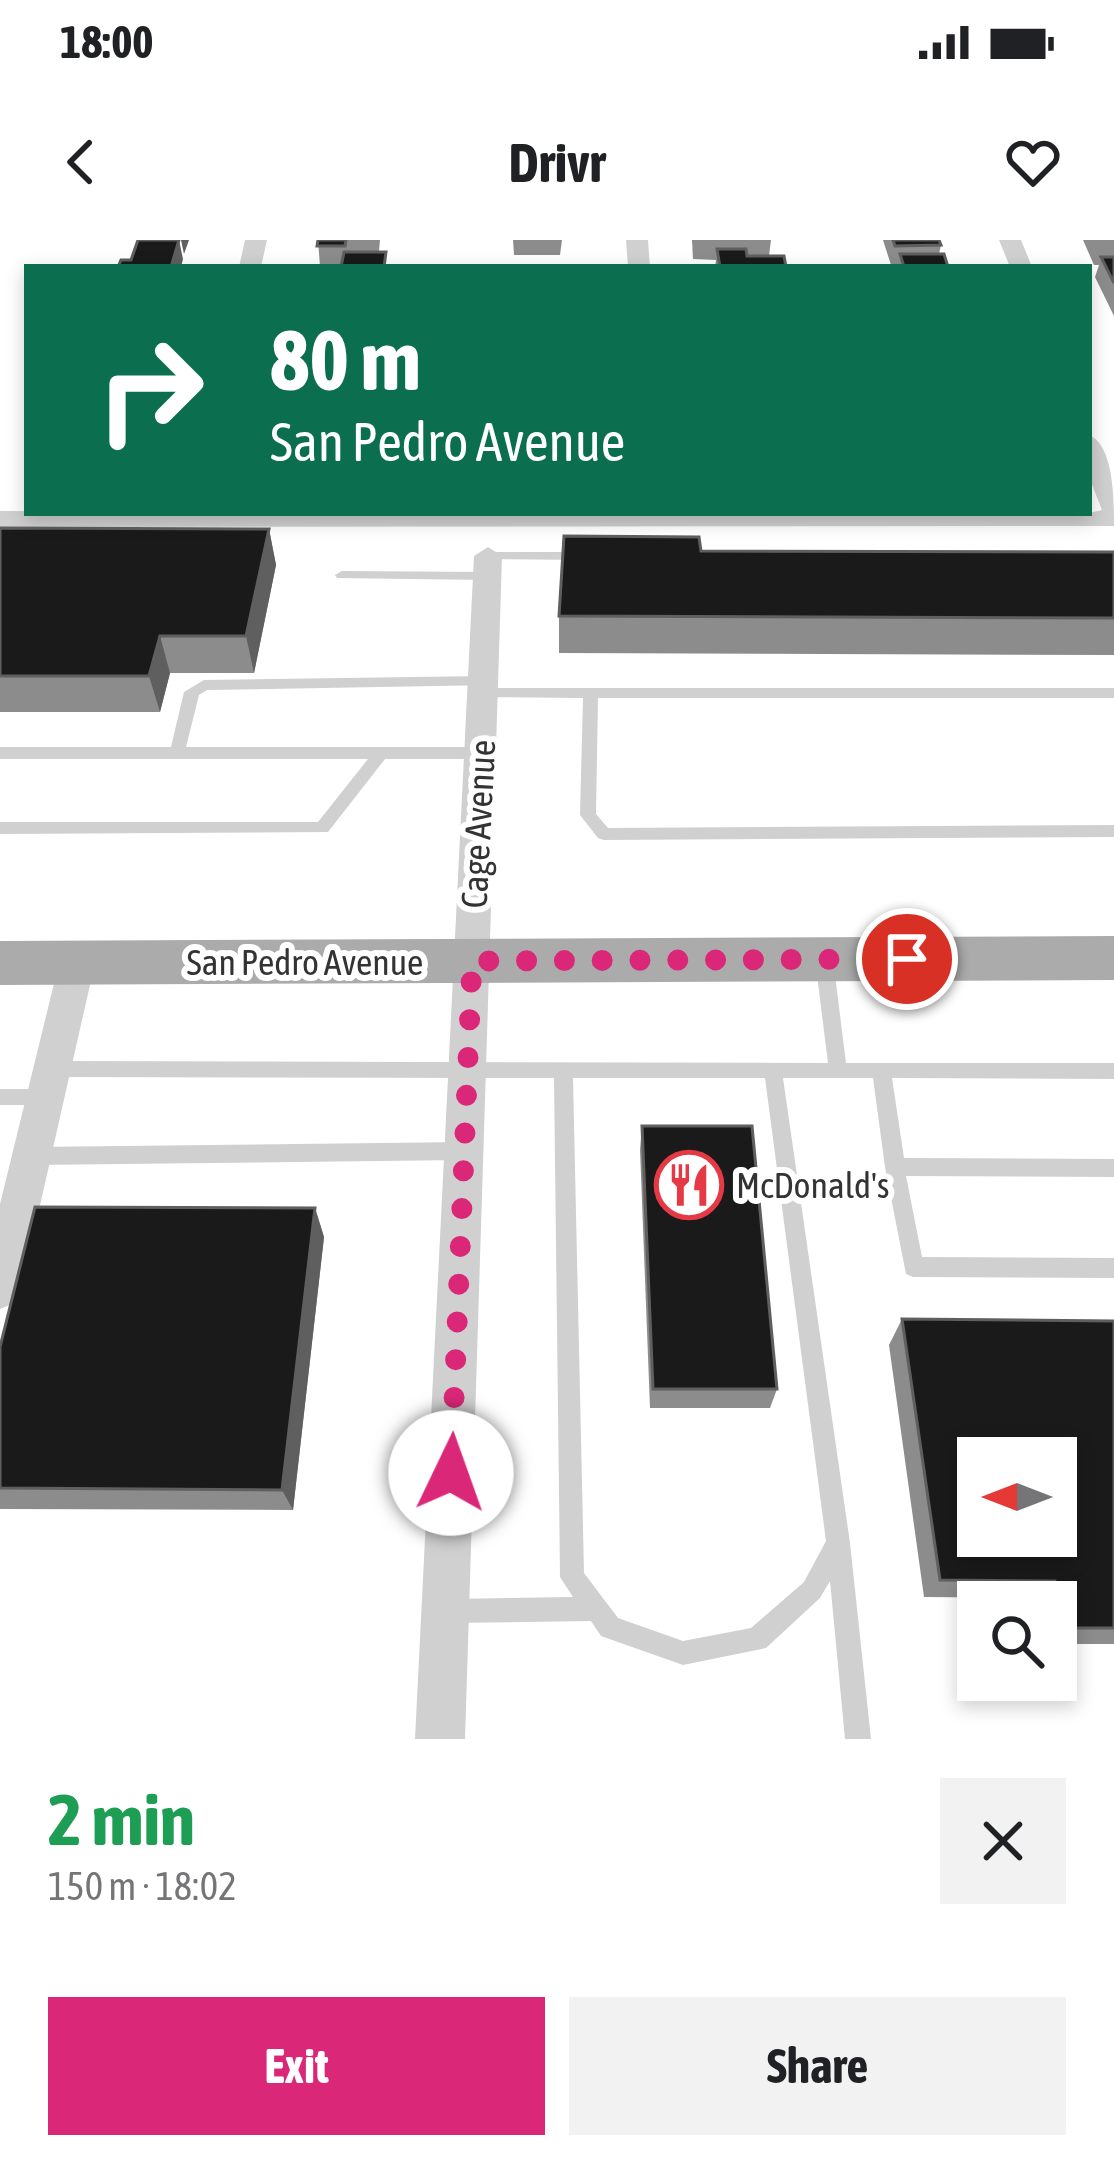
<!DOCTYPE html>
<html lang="en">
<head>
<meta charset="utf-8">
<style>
  :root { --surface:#fff; --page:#f2f2f2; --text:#202124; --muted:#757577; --accent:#db2777 }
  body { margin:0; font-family:"Asap Condensed",sans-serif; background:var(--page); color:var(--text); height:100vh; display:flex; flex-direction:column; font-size:45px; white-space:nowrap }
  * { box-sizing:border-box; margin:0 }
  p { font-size:39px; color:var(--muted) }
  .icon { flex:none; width:66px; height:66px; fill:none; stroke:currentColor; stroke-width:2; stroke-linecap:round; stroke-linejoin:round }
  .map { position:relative; height:1499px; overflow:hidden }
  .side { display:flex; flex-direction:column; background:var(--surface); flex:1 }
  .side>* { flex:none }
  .banner { position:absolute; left:24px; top:24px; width:1068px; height:252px; border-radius:0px; box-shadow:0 6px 18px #0003; background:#0b6e4f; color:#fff; overflow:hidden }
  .needle { width:78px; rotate:270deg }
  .fabs { position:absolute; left:957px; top:1197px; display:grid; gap:24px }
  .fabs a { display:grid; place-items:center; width:120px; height:120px; border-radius:0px; background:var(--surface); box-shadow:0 6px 18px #0003; font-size:60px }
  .pin { position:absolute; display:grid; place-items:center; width:102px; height:102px; color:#fff; margin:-51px; border:6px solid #fff; border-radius:50%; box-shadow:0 3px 12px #0007 }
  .me { position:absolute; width:132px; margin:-66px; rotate:3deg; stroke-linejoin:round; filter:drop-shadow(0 0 9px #0008) }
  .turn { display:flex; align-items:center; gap:42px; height:252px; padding:0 48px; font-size:54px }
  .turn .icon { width:156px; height:156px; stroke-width:2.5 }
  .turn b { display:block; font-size:84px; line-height:102px }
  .round { display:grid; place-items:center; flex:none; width:126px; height:126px; border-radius:0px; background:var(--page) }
  .summary { display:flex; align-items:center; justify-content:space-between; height:204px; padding:0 48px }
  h1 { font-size:72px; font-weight:700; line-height:90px; color:#1e9e55 }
  .primary-button { display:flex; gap:24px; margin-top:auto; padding:24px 48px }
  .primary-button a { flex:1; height:138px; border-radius:0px; background:var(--accent); color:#fff; font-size:48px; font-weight:700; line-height:138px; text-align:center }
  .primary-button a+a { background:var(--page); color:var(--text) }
  .status { display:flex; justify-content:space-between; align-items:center; height:84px; padding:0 60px; background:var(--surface); direction:ltr }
  .status svg { height:33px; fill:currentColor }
  header { display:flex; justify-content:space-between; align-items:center; height:156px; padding:0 48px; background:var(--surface); font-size:54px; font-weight:700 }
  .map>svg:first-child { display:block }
</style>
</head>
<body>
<div class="status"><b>18:00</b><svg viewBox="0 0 49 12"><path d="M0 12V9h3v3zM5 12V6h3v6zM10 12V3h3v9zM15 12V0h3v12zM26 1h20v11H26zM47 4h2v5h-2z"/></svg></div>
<header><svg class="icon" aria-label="back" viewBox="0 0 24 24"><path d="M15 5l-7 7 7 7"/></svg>Drivr<svg class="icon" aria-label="heart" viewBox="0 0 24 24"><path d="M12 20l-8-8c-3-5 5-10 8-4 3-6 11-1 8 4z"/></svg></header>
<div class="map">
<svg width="1114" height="1499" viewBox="0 0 1114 1499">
  <rect width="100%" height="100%" fill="#fff"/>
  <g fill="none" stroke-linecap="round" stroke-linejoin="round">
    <path fill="#d0d0d0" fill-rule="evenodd" d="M488,312H585L592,316L585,320L483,319L481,316Z
      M342,331L487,332L494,336L487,340L337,338L335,335Z
      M486,436L494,441L491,445L207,450L199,455L186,507H481L489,513L481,519H385L328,592L0,594V582H318L368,519H0V507H171L184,452L204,440Z
      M486,448H1114V458H598L596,574L608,588L1114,585V597L604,600L598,598L580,575L583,458L481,457V449Z
      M824,712L830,714L833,719L846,823H1114V839L892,838L904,918L1114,919V937L906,936L922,1017L1114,1018V1038L913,1037L906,1034L885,927L873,838H783L850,1303L871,1499H845L830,1341L820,1358L766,1408L683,1425L601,1396L591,1381L449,1383L441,1379L437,1371L441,1363L449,1359L573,1357L560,1337L554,838L53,837L46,835L44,829L46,823L53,821L828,823L815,719L818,714ZM573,838H765L826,1301L804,1342L751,1388L683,1401L618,1378L584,1333Z
      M0,849H47L54,851L57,857L54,863L47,865H0Z
      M464,902L471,905L474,911L471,917L464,920L33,925L26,922L23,916L26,910L33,907Z"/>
    <path fill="#d0d0d0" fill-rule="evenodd" d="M245,0H267L261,27H239Z
      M626,0H648L650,27H628Z
      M999,0H1021L1032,27H1010Z
      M1089,195C1114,205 1114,260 1114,286L0,287V271L1089,273L1102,270L1089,237Z
      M488,307L502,316L465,1499H415L474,316Z
      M77,709L90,713L95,723L21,1049L15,1063L0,1069V964L59,723L64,713Z"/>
    <path fill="#ababab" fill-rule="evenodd" d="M1114,696V740L0,745V701Z"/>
  </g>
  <path fill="#8c8c8c" d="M318,0H380L379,11L342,26H320Z
    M513,0H562L560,15H514Z
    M692,0H771L769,16L719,27H715L716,20L693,19Z
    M883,0H939L941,5L939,14L948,27H898V25H891Z
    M1083,0H1114V76L1095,37L1099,25H1094Z
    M0,288L269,289L276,325L254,433H170L160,472H0Z
    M701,311L1114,312V415L559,413V376Z
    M642,886L777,1149L770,1168H650L640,910Z
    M315,968L324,997L293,1270L0,1269V1107Z
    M902,1079L1114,1081V1404H1056V1362H1034L1033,1358L924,1357L889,1105Z"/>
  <path fill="#5f5f5f" d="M179,0L183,19L181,27H171Z
    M181,0H189L184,14Z
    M269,289L276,325L254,433L246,396Z
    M160,396L170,433L160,472L149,436Z
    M315,968L324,997L293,1270L282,1250Z"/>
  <path fill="#1a1a1a" stroke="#5f5f5f" stroke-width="3" fill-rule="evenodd" d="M138,0H179L171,27H118L121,20H131Z
    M318,0H346L345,6H317Z
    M893,0H939L941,5L895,6Z
    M717,9H746L747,16H784L786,27H720Z
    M344,12H386L384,27H341Z
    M900,14H944L948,27H904Z
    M1101,17H1114V43Z
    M0,288L269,289L246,396H160L149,436H0Z
    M564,296L699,297L701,311L1114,312V378L559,376Z
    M642,886H752L777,1149H653Z
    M35,967L315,968L282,1250L0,1248V1107Z
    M902,1079L1114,1081V1388H1064L1055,1341L940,1340ZM978,1218H1056V1296H978Z"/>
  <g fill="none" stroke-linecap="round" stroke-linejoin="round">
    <path stroke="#db2777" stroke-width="21" stroke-dasharray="0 37.8" d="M451,1233L472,721L907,719"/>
  </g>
  <defs>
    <g id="restaurant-ring" transform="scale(3.45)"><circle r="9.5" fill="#fff" stroke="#e63946" stroke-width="1.5"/><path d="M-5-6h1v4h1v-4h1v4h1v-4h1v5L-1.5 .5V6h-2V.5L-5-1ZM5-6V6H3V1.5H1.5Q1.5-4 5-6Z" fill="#e63946"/></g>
  </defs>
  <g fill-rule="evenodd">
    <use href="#restaurant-ring" x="689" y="945"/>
  </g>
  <g text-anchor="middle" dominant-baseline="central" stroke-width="12" stroke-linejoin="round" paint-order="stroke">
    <g font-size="36" fill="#333" stroke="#fff">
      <text transform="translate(478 584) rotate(-87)">Cage Avenue</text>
      <text x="305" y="722">San Pedro Avenue</text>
    </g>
    <g font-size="36" fill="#333" stroke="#fff" text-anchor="start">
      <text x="736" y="945">McDonald's</text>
    </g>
  </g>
</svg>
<div class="fabs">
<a><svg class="needle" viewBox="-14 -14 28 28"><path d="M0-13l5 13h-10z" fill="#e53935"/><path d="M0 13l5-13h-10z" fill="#757577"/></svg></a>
<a><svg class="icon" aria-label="search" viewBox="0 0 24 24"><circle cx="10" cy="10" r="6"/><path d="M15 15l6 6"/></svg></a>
</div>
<div class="pin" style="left:907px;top:719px;background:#d93025"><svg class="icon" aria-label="arrive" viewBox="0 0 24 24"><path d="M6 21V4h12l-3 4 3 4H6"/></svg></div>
<svg class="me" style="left:451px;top:1233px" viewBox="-20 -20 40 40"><circle r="19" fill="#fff"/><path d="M0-13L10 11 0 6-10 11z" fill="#db2777"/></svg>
<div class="banner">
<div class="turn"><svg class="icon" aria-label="right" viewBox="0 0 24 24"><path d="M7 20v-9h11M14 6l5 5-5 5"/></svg><div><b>80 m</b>San Pedro Avenue</div></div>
</div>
</div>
<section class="side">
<div class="summary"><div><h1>2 min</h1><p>150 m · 18:02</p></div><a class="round"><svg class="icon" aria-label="close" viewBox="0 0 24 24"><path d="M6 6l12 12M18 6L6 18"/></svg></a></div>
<div class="primary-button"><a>Exit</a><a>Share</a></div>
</section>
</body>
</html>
